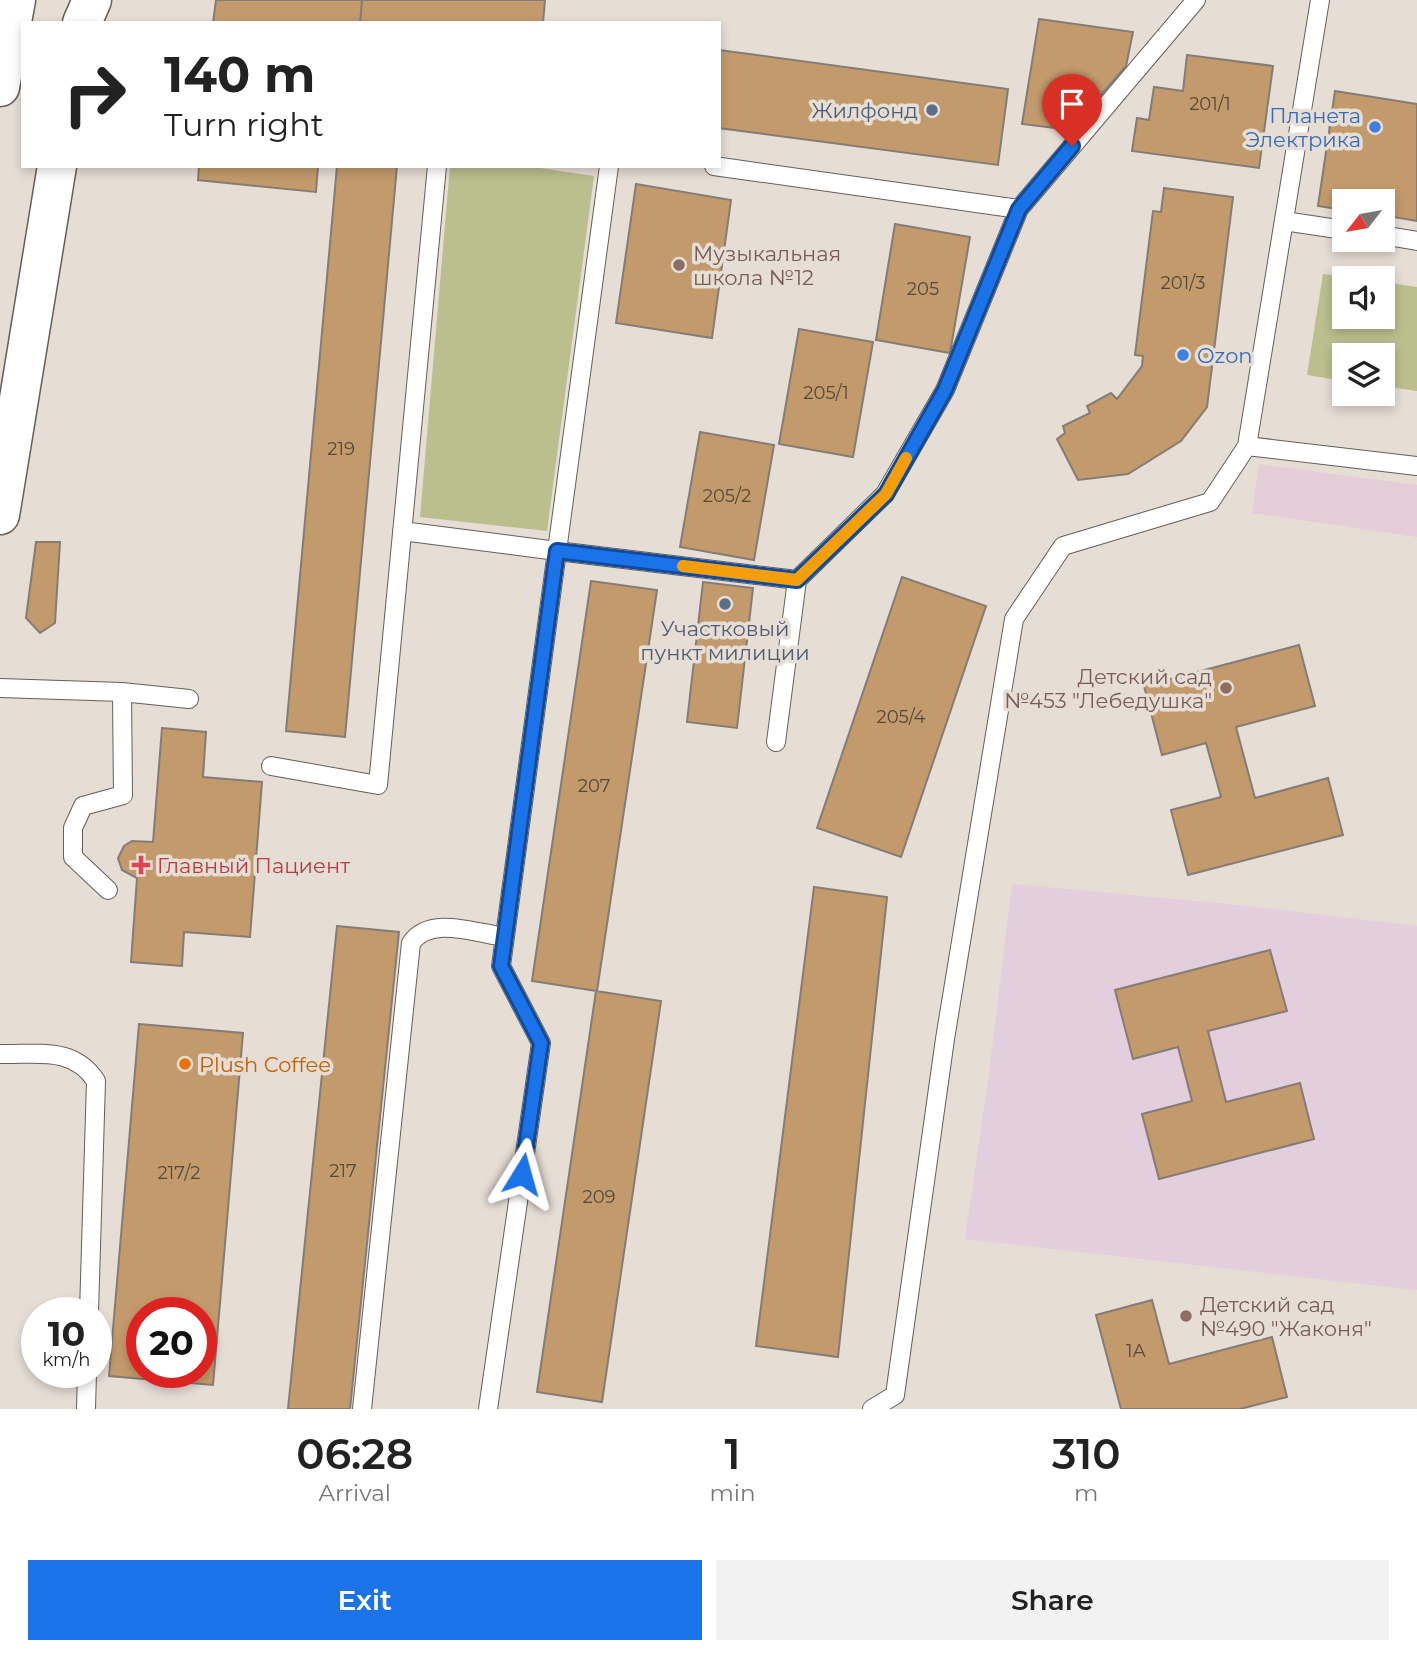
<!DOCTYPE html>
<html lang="en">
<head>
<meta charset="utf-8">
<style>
  :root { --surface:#fff; --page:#f2f2f2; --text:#222; --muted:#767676; --accent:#1a73e8 }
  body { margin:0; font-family:Montserrat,sans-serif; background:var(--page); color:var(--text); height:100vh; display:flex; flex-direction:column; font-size:26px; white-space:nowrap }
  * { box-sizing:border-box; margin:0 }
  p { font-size:23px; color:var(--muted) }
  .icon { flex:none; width:38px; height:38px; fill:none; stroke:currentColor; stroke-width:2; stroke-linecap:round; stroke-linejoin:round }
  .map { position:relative; height:1409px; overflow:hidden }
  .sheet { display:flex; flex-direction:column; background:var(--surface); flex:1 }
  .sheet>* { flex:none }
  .hud { position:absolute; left:21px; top:21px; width:700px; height:147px; border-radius:0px; box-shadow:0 4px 10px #0003; background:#fff; color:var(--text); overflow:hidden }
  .needle { width:46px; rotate:239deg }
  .buttons { position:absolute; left:1332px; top:189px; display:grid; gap:14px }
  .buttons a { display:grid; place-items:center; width:63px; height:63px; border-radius:0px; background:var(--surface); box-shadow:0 4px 10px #0003; font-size:35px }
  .speed { position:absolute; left:21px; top:1297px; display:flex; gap:14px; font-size:35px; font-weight:700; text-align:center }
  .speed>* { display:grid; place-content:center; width:91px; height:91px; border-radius:50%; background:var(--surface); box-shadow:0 4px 10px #0003; line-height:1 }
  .speed small { font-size:18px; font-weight:400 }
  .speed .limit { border:10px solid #d22; background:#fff; color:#111 }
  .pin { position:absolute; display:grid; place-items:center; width:60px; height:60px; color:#fff; margin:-72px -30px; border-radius:50% 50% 50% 0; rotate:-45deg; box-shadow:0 0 7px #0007 }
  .pin .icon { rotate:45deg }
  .me { position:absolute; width:77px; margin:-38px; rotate:8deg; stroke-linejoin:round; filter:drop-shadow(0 0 5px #0008) }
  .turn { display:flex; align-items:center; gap:24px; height:147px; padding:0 28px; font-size:32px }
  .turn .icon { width:91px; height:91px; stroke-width:2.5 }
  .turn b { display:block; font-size:49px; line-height:60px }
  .eta { display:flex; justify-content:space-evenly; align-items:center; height:119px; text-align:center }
  .eta b { font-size:42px; font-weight:600; line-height:49px }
  .action { display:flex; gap:14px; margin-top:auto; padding:14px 28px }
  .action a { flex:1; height:80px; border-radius:0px; background:var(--accent); color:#fff; font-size:28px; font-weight:600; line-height:80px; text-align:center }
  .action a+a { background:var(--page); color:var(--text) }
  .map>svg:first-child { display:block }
</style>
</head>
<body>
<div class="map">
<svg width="1417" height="1409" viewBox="0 0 1417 1409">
  <rect width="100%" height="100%" fill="#e6ddd5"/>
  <path fill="#e5cdd8" d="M1259,464L1417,485V537L1252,513Z"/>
  <path fill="#e2cedc" d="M1012,884L1238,905L1417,926V1290L965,1239L990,1066Z"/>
  <path fill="#babf8d" d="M450,166H526L594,176L547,531L420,517Z
    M1323,274L1354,278H1344V317H1382L1383,282L1417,287V391L1383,386L1382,355H1344V381L1307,375Z"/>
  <path fill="#c39a6c" stroke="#847c75" stroke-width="2" fill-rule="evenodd" d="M216,0H362L360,23H213Z
    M362,0H545L543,23H360Z
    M1039,19L1133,32L1126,66L1071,130L1022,124Z
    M719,50L1008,89L998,165L719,128Z
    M1187,55L1273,66L1259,168L1132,151L1137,118L1149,120L1154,87L1183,91Z
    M1335,91L1417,104V221L1382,215V201H1344V210L1318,206Z
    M199,166H318L316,192L198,180Z
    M337,166H397L345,737L286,731Z
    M636,184L731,200L712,338L616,323Z
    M1164,188L1233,197L1207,407L1181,441L1128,474L1078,480L1057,439L1065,433L1063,426L1090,413L1087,406L1111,393L1117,399L1142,366L1143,356L1135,355L1153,211L1161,212Z
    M895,224L970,237L950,353L876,340Z
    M799,329L873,342L853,457L779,444Z
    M700,432L774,445L754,560L680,547Z
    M36,542H60L55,623L40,633L26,618Z
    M902,577L986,606L901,857L817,828Z
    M591,581L657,590L597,991L532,981Z
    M703,582L753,588L737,728L687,722Z
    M1299,645L1315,706L1236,727L1255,798L1328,778L1343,835L1188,875L1171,810L1221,797L1206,743L1162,755L1144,686Z
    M162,728L206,732L203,777L262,782L250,937L184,932L182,966L131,962L137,878L122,870L118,858L124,846L132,841L153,842Z
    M814,887L887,897L838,1357L756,1346Z
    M337,926L399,932L350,1409H288Z
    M1270,950L1287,1011L1208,1031L1226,1102L1300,1083L1314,1139L1159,1179L1142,1114L1192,1101L1178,1047L1133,1059L1115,990Z
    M596,991L661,1001L602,1402L537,1392Z
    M139,1024L243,1033L213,1385L109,1376ZM142,1312H201V1372H142Z
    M1152,1300L1169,1364L1272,1337L1287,1397L1240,1409H1121L1096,1315Z"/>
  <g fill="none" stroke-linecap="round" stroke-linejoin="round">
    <g stroke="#665e58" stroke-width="20">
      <path id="lane" d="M714,166L1019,209
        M1284,221L1344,230
        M1382,235L1417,241
        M1247,446L1417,466
        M402,531L557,551L609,166
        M0,688L122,692L123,795L83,806L73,828V857L108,890
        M122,692L189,699
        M776,742L797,580
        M271,766L378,785L437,166
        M0,1054C38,1055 73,1046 96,1081L89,1312
        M86,1409L87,1372
        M362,1409L411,943C430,915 475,933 505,937
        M488,1409L541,1043L501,966L557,551L797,580L885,494L945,390L1019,209L1196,0
        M872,1409L895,1395L945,1039L1014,619L1063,546L1210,502L1247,446L1320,0"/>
    </g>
    <g stroke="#665e58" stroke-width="41">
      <path id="secondary" d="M82,23L92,0
        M0,87L16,0
        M0,515L57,166"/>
    </g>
    <use href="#lane" stroke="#fff" stroke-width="18"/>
    <use href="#secondary" stroke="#fff" stroke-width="38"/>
  </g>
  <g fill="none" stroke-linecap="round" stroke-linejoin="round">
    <g stroke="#114b97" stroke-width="18">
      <path id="route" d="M522,1174L541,1043L501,966L557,551L797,580L886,494L945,390L1019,209L1072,146"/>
    </g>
    <use href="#route" stroke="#1a73e8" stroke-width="12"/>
    <path stroke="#f59e0b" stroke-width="12" d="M683,566L797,580L886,494L906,458"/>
  </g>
  <g fill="#5c6f8a" stroke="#e6ddd5" stroke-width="2.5">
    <circle cx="932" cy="110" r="7"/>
    <circle cx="725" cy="604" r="7"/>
  </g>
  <g fill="#3f7fe0" stroke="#e6ddd5" stroke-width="2.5">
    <circle cx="1375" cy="127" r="7"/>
    <circle cx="1183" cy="355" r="7"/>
  </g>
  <g fill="#8d6e63" stroke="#e6ddd5" stroke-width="2.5">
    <circle cx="679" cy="265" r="7"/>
    <circle cx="1226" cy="688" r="7"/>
    <circle cx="1186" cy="1316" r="7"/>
  </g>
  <path fill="#e0444e" stroke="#e6ddd5" stroke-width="2.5" d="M137.5 854.5h7v7h7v7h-7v7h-7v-7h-7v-7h7z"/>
  <circle fill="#e8710a" stroke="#e6ddd5" stroke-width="2.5" cx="185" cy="1064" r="7"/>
  <g text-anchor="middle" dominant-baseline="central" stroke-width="7" stroke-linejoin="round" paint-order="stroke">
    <g font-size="18" fill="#56493b">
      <text x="1210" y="104">201/1</text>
      <text x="1183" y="283">201/3</text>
      <text x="923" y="289">205</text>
      <text x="826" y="393">205/1</text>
      <text x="341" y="449">219</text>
      <text x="727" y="496">205/2</text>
      <text x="901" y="717">205/4</text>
      <text x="594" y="786">207</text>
      <text x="343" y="1171">217</text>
      <text x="179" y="1173">217/2</text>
      <text x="599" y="1197">209</text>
      <text x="1136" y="1351">1А</text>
    </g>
    <g font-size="21" fill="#4e5e75" stroke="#e6ddd5" text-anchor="end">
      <text x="918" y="110">Жилфонд</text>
      <text x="725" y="628" text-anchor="middle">Участковый<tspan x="725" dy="24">пункт милиции</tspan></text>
    </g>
    <g font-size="21" fill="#366cbe" stroke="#e6ddd5" text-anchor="end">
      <text x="1361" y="115">Планета<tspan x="1361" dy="24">Электрика</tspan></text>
      <text x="1197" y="355" text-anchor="start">Ozon</text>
    </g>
    <g font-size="21" fill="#785e54" stroke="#e6ddd5" text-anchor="start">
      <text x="693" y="253">Музыкальная<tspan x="693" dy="24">школа №12</tspan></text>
      <text x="1212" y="676" text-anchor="end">Детский сад<tspan x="1212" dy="24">№453 "Лебедушка"</tspan></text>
      <text x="1200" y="1304">Детский сад<tspan x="1200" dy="24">№490 "Жаконя"</tspan></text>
    </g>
    <g font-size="21" fill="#be3a42" stroke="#e6ddd5" text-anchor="start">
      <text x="157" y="865">Главный Пациент</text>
    </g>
    <g font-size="21" fill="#c56008" stroke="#e6ddd5" text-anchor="start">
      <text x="199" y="1064">Plush Coffee</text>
    </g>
  </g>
</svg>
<div class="buttons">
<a><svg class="needle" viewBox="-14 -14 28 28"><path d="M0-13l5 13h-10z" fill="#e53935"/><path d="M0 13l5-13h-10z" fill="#767676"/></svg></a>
<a><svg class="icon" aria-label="sound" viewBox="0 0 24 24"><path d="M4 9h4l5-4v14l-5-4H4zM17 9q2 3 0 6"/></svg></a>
<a><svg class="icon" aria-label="layers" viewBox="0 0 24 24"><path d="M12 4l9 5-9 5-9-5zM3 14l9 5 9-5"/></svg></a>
</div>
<div class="speed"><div>10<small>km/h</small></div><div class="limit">20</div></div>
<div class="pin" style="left:1072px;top:146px;background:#d93025"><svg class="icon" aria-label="arrive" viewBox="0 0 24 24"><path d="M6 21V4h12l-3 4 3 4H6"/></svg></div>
<svg class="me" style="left:522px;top:1174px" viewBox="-20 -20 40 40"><path d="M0-17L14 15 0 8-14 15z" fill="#1a73e8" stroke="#fff" stroke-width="4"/></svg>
<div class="hud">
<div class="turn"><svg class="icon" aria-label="right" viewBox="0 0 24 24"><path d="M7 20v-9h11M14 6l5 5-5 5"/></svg><div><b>140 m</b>Turn right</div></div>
</div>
</div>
<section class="sheet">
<div class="eta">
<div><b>06:28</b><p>Arrival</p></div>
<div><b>1</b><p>min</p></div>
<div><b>310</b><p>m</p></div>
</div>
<div class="action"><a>Exit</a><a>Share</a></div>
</section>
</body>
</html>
